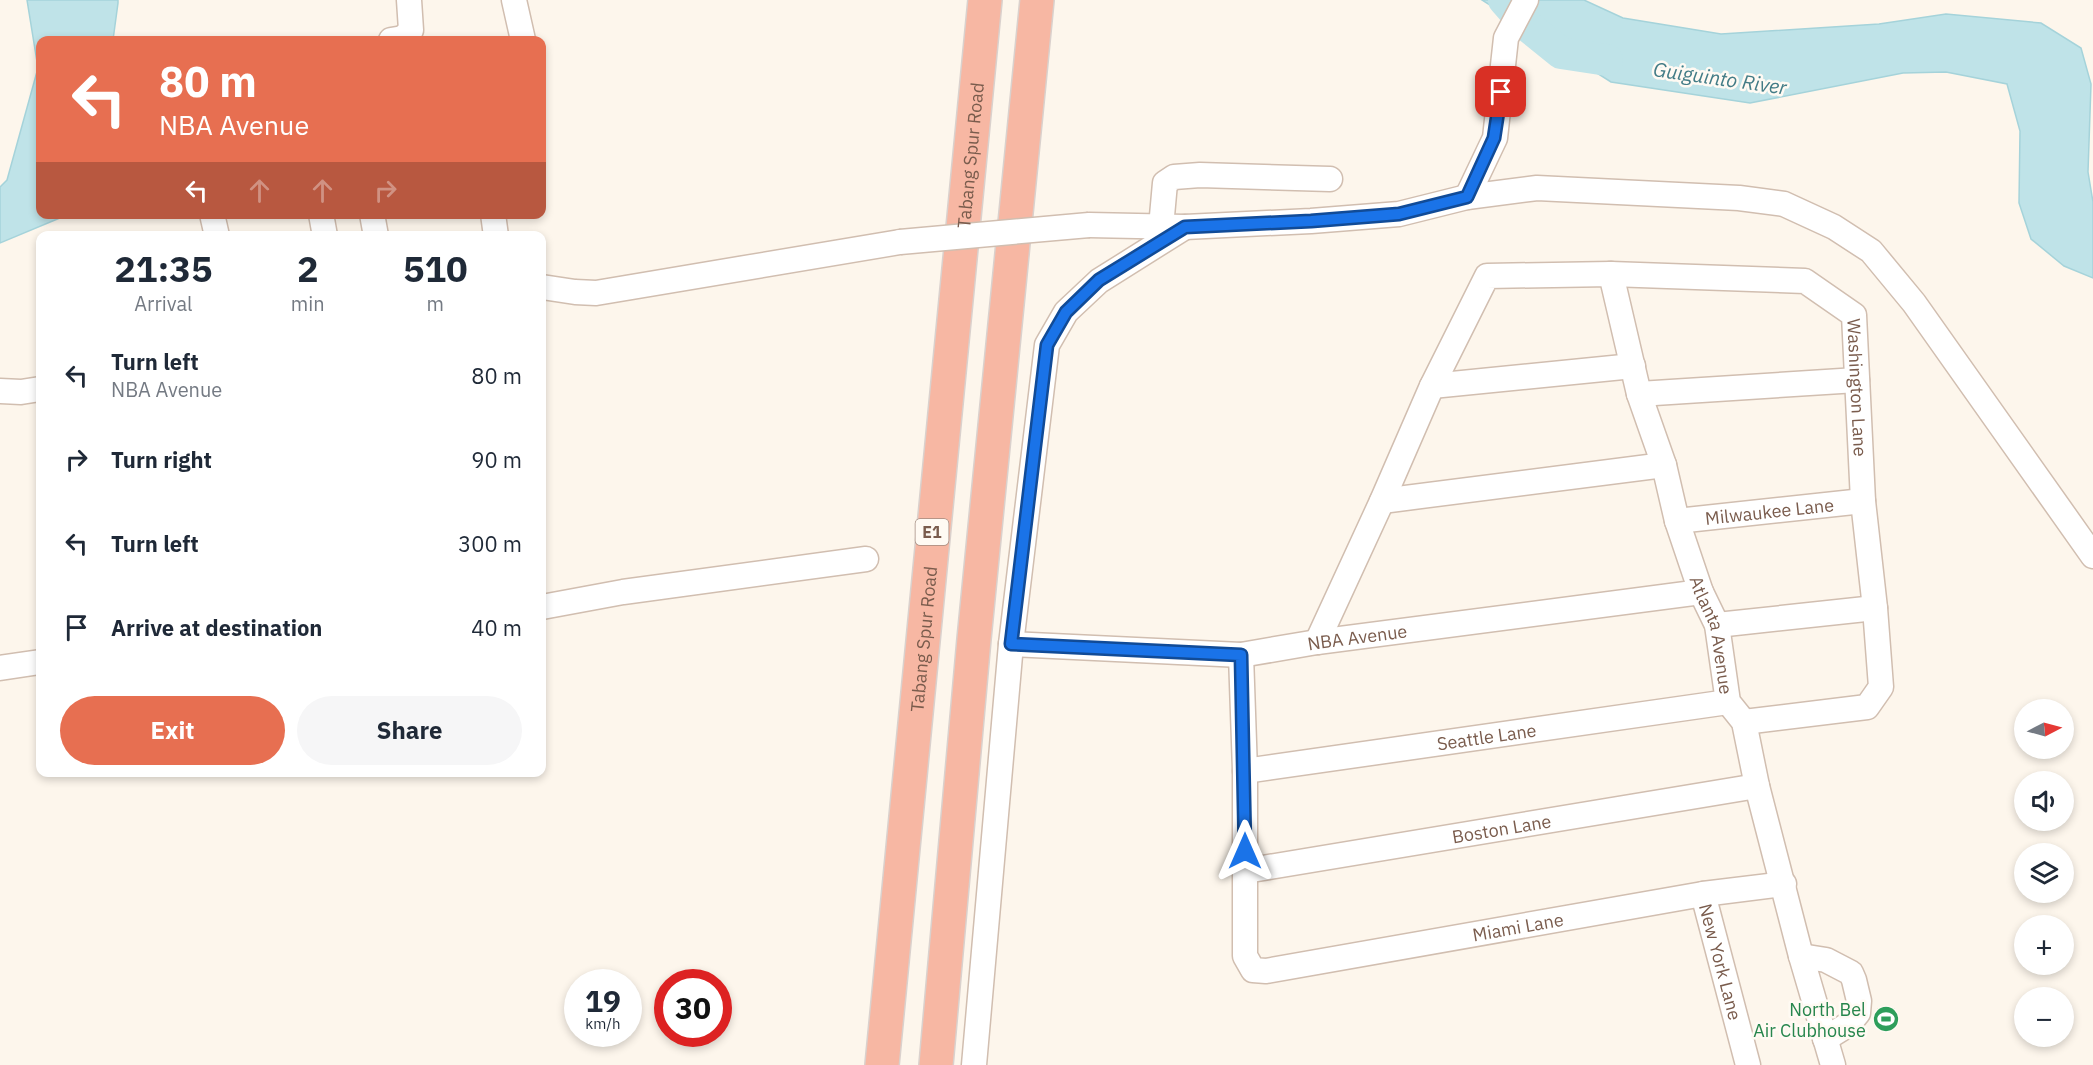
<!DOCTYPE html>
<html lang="en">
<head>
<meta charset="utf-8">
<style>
  :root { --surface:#fff; --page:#f6f6f7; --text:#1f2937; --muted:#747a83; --accent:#e76f51 }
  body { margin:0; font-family:"IBM Plex Sans",sans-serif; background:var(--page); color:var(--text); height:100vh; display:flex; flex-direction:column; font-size:22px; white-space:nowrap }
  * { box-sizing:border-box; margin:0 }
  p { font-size:20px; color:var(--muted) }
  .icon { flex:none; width:33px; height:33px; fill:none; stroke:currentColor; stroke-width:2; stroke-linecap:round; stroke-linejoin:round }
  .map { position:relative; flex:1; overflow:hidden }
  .side { position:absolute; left:36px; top:231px; width:510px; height:546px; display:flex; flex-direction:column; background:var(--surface); border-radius:12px; box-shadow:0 3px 9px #0003 }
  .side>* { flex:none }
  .top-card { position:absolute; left:36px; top:36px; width:510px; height:183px; border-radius:12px; box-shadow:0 3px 9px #0003; background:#e76f51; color:#fff; overflow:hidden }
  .needle { width:39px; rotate:84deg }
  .tools { position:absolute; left:2014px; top:699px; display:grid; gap:12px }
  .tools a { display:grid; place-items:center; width:60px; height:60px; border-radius:50%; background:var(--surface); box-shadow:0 3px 9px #0003; font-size:30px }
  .speed { position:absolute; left:564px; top:969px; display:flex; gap:12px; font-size:30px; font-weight:700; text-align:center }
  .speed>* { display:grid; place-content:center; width:78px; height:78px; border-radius:50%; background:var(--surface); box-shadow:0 3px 9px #0003; line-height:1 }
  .speed small { font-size:15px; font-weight:400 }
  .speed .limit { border:9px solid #d22; background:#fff; color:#111 }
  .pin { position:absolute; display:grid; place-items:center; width:51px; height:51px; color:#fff; margin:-26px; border-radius:12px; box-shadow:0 3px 9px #0006 }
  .me { position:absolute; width:66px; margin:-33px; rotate:0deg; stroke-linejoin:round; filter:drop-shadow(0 0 4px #0008) }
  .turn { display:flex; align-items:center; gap:21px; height:126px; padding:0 24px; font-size:27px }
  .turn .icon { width:78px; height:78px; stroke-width:2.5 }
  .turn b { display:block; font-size:42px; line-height:51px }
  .lanes { display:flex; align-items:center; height:57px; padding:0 24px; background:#0003; justify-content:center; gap:30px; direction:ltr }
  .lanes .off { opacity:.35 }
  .eta { display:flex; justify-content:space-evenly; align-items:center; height:102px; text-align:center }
  .eta b { font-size:36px; font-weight:700; line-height:42px }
  .button { display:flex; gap:12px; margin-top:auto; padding:12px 24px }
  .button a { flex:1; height:69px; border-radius:36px; background:var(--accent); color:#fff; font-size:24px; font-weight:700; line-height:69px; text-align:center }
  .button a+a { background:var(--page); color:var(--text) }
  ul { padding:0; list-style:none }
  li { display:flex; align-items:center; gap:18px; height:84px; padding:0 24px }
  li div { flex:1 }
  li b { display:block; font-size:22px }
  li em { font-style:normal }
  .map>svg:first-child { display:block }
</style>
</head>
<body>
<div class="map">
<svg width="2093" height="1065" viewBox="0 0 2093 1065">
  <rect width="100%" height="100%" fill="#fdf6ec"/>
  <path fill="#bfe3e8" stroke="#a5d3da" stroke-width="1.5" d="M27,0H118V3L113,40H40V214L67,215L0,243V187L7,180L38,68Z
    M1482,0H1584L1623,18L1721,34L1879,24L1946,14L2041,23L2081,48L2091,84L2088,172L2093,202V278L2064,266L2031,239L2019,203L2020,131L2007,84L1946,72L1903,73L1750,103L1611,82Z"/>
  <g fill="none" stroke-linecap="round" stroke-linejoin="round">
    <path stroke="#bfe3e8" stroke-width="32" d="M1504,0L1525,24L1561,53L1607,60"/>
    <g stroke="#d1beb0" stroke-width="27">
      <g id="minor">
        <path d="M514,0L523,40"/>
        <path d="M391,40L403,38L411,30L409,0"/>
        <path d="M1467,197L1495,138L1506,38L1526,0"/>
        <path d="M212,214L217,236"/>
        <path d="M321,214L325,236"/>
        <path d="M372,214L376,236"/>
        <path d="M493,214L496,236"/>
        <path d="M1089,225L1185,227L1311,221L1399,214L1467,197L1537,188L1739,198L1784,204L1834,227L1871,251L1914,303L2093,556"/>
        <path d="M1161,227L1165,183L1174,177L1200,175L1330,179"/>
        <path id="s1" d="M1611,274L1639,394L1664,465L1677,521L1701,592L1717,625L1728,702L1744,722L1757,786L1801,956L1833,1065"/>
        <path d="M542,287L575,292L596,293L900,242"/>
        <path d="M1432,386L1633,366"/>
        <path d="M0,391L21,392L40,389"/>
        <path d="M1639,394L1857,380"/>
        <path d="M1382,501L1664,465"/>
        <path id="s2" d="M1677,521L1863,501"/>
        <path d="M542,607L623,592L866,559"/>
        <path d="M1717,625L1875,608"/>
        <path id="s3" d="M1317,642L1382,501L1432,386L1487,276L1611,274L1805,281L1854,315L1863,501L1875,608L1881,687L1867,707L1744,722"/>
        <path id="s4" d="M1011,644L1241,655L1317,642L1701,592"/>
        <path id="s5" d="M1241,655L1245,771V956L1253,970L1266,971L1703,894L1784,884"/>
        <path d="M0,668L40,662"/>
        <path id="s6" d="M1245,771L1728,702"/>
        <path id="s7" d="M1245,871L1757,786"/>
        <path id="s8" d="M1703,894L1748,1065"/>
        <path d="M1801,956L1826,960L1851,973L1854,980L1859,1001L1858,1013L1849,1024L1825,1039"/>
        <path d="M974,1065L1011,644L1047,345L1066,312L1099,281L1185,227"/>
      </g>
    </g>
    <g stroke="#dad1cd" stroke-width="36">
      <g id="highway">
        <path id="s9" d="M882,1065L985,0"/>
        <path d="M936,1065L974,639L1037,0"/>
      </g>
    </g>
    <use href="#minor" stroke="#fff" stroke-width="24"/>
    <use href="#highway" stroke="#f7b7a3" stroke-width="33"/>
    <g stroke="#d1beb0" stroke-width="27" stroke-linecap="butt">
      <path id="minor-bridge" d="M900,242L1089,225"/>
    </g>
    <use href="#minor-bridge" stroke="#fff" stroke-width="24"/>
  </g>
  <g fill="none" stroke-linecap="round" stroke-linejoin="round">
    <g stroke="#114b97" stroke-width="15">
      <path id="route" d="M1245,851L1241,655L1011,644L1047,345L1066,312L1099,280L1185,227L1311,221L1399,214L1467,197L1494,138L1501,92"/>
    </g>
    <use href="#route" stroke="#1a73e8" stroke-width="10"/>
  </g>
  <defs>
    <g id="stadium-disc" transform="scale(1.35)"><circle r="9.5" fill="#2e9e5b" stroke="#fffaf3"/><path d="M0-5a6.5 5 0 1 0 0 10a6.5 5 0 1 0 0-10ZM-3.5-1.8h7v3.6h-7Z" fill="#fff"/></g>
  </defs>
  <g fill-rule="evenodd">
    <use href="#stadium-disc" x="1886" y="1019"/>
  </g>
  <g text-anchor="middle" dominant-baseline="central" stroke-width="5" stroke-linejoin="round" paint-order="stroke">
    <rect fill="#fffaf3" stroke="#a28b7f" stroke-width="1.5" x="915.5" y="519" width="33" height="26" rx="4.5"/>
    <g font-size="16" font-weight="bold" fill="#7a5c4d">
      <text x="932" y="532">E1</text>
    </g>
    <g font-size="18" fill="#7a5c4d" stroke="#fffaf3">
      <text stroke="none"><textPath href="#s9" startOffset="914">Tabang Spur Road</textPath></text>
      <text stroke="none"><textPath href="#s3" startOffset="854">Washington Lane</textPath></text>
      <text stroke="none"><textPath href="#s2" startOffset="93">Milwaukee Lane</textPath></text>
      <text stroke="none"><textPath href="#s1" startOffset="376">Atlanta Avenue</textPath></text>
      <text stroke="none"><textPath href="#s4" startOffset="348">NBA Avenue</textPath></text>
      <text stroke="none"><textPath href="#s9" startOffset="428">Tabang Spur Road</textPath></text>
      <text stroke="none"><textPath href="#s6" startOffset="244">Seattle Lane</textPath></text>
      <text stroke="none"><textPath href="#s7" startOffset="260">Boston Lane</textPath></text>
      <text stroke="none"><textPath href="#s5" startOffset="586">Miami Lane</textPath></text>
      <text stroke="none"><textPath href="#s8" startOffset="70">New York Lane</textPath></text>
    </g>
    <g font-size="18" fill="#27864d" stroke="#fffaf3" text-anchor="end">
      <text x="1866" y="1009">North Bel<tspan x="1866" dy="21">Air Clubhouse</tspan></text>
    </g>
    <g font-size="20" font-style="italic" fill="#437c86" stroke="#fffaf3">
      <text transform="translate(1720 78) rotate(8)">Guiguinto River</text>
    </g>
  </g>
</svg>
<div class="tools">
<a><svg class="needle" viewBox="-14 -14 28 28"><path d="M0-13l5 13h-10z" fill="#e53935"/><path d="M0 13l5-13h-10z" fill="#747a83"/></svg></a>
<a><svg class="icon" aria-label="sound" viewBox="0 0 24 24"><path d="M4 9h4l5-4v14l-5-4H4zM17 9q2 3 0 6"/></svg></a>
<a><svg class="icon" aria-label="layers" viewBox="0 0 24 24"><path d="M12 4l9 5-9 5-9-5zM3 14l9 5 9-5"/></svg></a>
<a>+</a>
<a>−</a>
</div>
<div class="speed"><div>19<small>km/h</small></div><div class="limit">30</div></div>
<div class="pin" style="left:1501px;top:92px;background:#d93025"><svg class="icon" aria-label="arrive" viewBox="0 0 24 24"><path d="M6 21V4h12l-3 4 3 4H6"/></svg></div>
<svg class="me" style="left:1245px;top:851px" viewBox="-20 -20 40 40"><path d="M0-17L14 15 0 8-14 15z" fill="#1a73e8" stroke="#fff" stroke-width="4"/></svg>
<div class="top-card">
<div class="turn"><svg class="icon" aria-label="left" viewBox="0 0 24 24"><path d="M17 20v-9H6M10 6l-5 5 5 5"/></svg><div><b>80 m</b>NBA Avenue</div></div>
<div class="lanes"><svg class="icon" aria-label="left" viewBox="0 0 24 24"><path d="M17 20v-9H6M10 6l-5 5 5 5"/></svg><svg class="icon off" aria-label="ahead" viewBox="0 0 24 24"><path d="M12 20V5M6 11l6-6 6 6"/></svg><svg class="icon off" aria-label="ahead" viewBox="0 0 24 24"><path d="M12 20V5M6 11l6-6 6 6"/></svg><svg class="icon off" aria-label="right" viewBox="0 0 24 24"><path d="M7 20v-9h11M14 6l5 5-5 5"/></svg></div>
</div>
<section class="side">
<div class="eta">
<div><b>21:35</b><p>Arrival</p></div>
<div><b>2</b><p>min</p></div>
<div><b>510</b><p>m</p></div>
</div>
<ul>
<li><svg class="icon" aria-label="left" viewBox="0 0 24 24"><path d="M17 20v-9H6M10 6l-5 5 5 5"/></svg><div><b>Turn left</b><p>NBA Avenue</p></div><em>80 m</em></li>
<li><svg class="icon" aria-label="right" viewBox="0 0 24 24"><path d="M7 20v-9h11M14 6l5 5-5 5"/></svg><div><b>Turn right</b></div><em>90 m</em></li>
<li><svg class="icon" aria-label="left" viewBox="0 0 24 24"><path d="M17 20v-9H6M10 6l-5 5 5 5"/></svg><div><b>Turn left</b></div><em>300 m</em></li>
<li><svg class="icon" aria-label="arrive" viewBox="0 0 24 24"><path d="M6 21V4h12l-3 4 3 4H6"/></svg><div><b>Arrive at destination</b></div><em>40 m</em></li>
</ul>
<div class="button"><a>Exit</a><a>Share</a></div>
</section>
</div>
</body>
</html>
